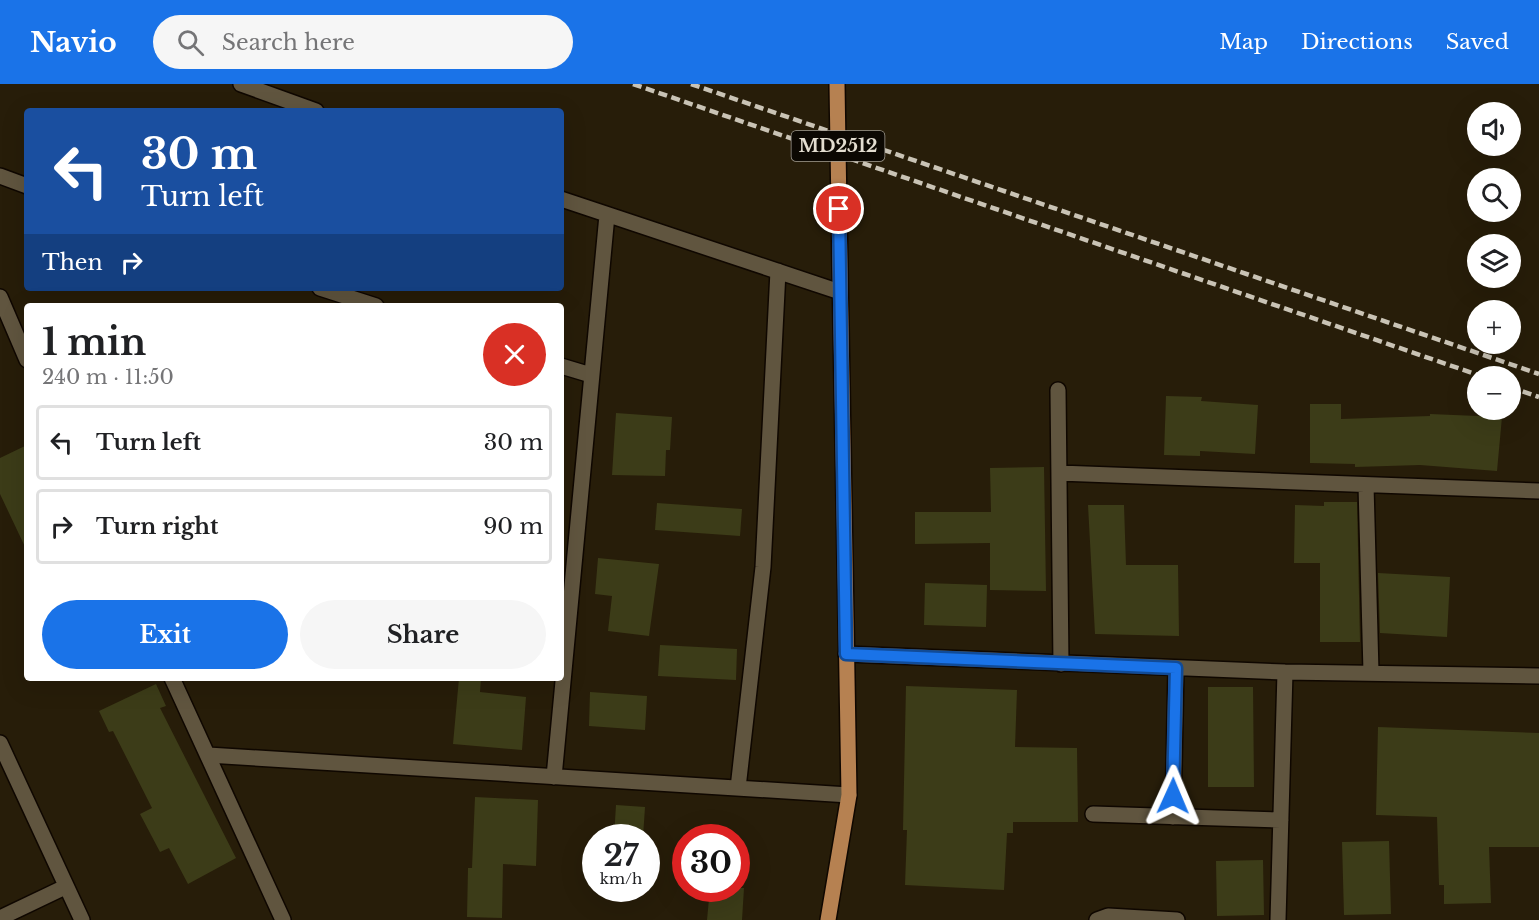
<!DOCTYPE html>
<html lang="en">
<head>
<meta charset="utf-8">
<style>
  :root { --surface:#fff; --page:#f6f6f6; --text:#202124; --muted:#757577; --line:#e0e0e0; --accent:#1a73e8 }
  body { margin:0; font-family:"Libre Baskerville",serif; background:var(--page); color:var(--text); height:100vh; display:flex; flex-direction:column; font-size:22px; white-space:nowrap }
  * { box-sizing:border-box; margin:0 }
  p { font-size:20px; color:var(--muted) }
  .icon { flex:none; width:33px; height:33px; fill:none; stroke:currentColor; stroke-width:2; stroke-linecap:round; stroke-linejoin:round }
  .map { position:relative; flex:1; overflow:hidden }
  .drawer { position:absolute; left:24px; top:219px; width:540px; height:378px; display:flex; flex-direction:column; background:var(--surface); border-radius:6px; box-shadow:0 6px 24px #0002 }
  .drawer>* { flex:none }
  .guide { position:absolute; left:24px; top:24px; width:540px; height:183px; border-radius:6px; box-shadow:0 6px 24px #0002; background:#1a4fa0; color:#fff; overflow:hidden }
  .controls { position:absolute; left:1467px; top:18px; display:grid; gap:12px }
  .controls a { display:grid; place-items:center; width:54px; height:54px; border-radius:50%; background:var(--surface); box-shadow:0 6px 24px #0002; font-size:30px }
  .speed { position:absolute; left:582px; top:740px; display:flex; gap:12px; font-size:30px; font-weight:700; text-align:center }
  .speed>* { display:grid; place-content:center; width:78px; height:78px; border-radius:50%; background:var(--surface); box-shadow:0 6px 24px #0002; line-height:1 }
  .speed small { font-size:15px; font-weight:400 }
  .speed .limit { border:9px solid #d22; background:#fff; color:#111 }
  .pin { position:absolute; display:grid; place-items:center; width:51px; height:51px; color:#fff; margin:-26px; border:3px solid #fff; border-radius:50%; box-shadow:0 2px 6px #0007 }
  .me { position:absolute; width:66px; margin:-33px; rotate:1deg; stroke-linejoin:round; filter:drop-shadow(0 0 4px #0008) }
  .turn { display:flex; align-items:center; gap:21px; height:126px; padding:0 18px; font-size:27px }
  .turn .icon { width:78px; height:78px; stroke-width:2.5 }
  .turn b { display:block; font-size:42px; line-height:51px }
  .then { display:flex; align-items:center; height:57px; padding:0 18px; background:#0003; gap:12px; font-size:22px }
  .round { display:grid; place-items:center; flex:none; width:63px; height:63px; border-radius:32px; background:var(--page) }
  .overview { display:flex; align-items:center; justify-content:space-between; height:102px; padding:0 18px }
  h1 { font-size:36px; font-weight:800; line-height:45px }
  .action { display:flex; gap:12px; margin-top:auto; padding:12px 18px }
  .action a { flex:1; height:69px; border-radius:36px; background:var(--accent); color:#fff; font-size:24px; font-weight:800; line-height:69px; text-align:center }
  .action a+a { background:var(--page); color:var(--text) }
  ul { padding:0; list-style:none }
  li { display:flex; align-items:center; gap:18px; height:75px; margin:0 12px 9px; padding:0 6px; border:3px solid var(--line); border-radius:6px }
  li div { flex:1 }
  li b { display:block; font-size:22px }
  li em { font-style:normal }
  header { display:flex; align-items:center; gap:36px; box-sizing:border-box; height:84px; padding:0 30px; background:var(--accent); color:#fff }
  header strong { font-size:28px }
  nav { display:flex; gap:33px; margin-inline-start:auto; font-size:21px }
  .search { width:420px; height:54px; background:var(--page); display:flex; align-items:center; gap:15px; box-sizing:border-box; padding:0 21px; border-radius:33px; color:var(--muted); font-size:22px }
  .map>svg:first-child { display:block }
</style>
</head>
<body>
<header>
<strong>Navio</strong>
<div class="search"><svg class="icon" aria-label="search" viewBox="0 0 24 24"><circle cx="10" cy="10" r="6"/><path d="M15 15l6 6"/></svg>Search here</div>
<nav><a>Map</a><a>Directions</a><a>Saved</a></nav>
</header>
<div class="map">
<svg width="1539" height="836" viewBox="0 0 1539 836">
  <rect width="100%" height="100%" fill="#271d09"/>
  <path fill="#3c3c18" d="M1166,312L1202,313L1201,317L1258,321L1255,370L1200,367V372L1164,371Z
    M1310,320H1341V335L1430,332V330L1502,333L1497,387L1420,381L1355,383V380L1310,379Z
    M616,329L672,333L670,366H666L665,392L612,391Z
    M27,361V467L0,410V374Z
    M1044,383L1046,507L990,506V459L915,460V428H991L990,384Z
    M1324,418H1357L1360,558H1320V479H1294L1295,421L1324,422Z
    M657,419L742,425L740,452L655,446Z
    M1088,421H1124L1126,481H1178L1179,552L1095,550Z
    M598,474L659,480L649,552L608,547L612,512L595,510Z
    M1378,489L1450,493L1447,553L1380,549Z
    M925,499L987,501L986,543L924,541Z
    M660,561L737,565L736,596L658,592Z
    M459,594H481L480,608L526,613L522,666L453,660Z
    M156,600L166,622L160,624L236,774L188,800L169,764L160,768L140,730L152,724L113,647L109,648L99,627Z
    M906,602L1017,606L1015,663L1077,664L1078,738H1013V749H1007L1004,806L905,801L907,746H903Z
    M1208,603H1253L1254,703H1208Z
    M590,608L647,612L645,646L589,642Z
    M1378,643L1539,649V763H1489L1491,819L1444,820V801H1439L1437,733L1376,731Z
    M475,713L538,716L536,782L503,780L502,834L467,833L468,784H472Z
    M616,721L645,723L643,753H614Z
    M1389,757L1391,830L1344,831L1342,758Z
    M1263,776L1264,831L1217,832L1216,777Z
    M710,804H744L742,836H707Z"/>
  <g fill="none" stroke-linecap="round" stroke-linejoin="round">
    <g stroke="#0f0700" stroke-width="18">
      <path id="street" d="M241,0L316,27
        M0,92L27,102
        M561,115L840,208
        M320,204L376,222
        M0,213L27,276
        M561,282L591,291
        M1058,306L1061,580
        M1059,389L1539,407
        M1366,401L1371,588
        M846,570L1285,588L1539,592
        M172,594L283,836
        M0,659L82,836
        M208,671L849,711
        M554,693L607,131
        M738,704L763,483L778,187
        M1093,730L1281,736
        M1173,733L1176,584
        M0,834L65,803
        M1097,836L1108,832L1177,836
        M1278,836L1285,588"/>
    </g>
    <g stroke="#0f0700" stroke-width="18">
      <path id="primary" d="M828,836L849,711L839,125"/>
    </g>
    <use href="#street" stroke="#60553f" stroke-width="15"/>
    <use href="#primary" stroke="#b68151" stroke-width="15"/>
    <path stroke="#c9c3b5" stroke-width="4.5" stroke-dasharray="9 4.5" stroke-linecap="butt" d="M633,0L1481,292
      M691,0L1539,290
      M1510,303L1539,313"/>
    <g stroke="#0f0700" stroke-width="18" stroke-linecap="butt">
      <path id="primary-bridge" d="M837,0L839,125"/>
    </g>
    <use href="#primary-bridge" stroke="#b68151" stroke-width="15"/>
  </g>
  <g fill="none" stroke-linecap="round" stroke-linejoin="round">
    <g stroke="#114b97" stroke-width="15">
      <path id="route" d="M839,125L846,570L1176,584L1173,712"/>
    </g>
    <use href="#route" stroke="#1a73e8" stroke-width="10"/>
  </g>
  <g text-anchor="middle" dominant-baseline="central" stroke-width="6" stroke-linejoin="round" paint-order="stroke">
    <rect fill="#0c0802" stroke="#a29d92" stroke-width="1.5" x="791.5" y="47" width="93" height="30" rx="4.5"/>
    <g font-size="18" font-weight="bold" fill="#e3ddd0">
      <text x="838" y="62">MD2512</text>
    </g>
  </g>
</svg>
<div class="controls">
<a><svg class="icon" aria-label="sound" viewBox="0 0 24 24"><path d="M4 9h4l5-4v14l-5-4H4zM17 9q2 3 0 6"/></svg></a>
<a><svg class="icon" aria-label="search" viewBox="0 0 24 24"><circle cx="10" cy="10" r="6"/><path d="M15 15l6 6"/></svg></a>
<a><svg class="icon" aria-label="layers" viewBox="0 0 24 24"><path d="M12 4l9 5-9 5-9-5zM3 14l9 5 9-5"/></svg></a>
<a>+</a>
<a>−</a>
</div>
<div class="speed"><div>27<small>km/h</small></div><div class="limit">30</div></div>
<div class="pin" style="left:839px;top:125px;background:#d93025"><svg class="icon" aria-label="arrive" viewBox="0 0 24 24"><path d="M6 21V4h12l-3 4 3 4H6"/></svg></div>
<svg class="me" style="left:1173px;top:712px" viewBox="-20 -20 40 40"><path d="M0-17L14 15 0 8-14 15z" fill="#1a73e8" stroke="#fff" stroke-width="4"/></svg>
<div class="guide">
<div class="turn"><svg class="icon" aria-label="left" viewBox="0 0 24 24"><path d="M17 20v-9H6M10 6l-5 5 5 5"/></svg><div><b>30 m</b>Turn left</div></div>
<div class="then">Then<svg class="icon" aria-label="right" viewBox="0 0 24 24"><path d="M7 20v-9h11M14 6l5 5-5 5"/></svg></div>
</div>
<section class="drawer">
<div class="overview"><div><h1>1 min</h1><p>240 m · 11:50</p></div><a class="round" style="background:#d93025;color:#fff"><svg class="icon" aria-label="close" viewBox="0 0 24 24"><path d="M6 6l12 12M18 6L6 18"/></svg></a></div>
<ul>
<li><svg class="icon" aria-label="left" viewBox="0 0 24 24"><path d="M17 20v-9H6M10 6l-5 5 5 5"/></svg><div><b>Turn left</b></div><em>30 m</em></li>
<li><svg class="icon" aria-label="right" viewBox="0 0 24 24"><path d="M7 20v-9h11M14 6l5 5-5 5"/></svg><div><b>Turn right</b></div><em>90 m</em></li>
</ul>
<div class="action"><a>Exit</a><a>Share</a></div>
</section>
</div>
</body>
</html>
